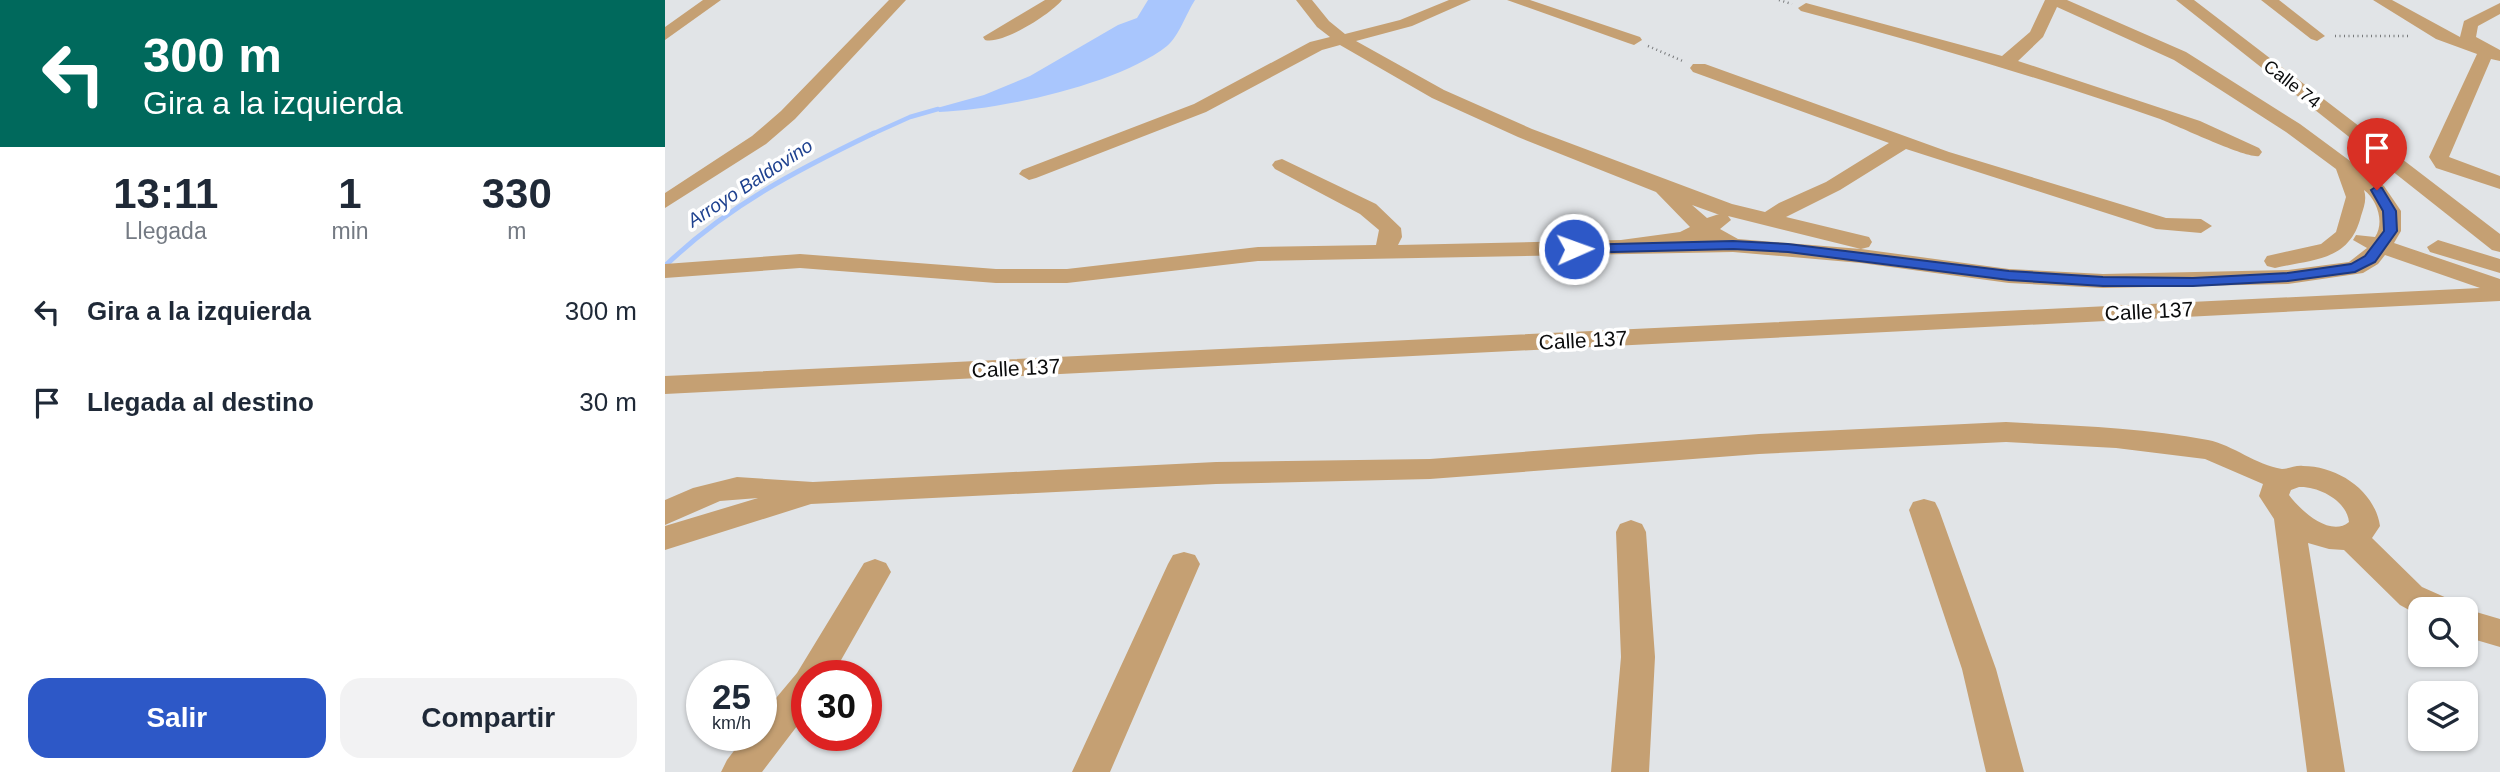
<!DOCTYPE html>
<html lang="es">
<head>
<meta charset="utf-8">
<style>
  :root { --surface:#fff; --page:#f2f2f3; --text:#1f2937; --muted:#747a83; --accent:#2d58c7 }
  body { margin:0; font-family:Arial,sans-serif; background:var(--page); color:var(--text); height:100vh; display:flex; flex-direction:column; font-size:26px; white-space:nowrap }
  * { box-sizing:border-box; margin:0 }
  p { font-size:23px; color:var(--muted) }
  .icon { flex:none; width:38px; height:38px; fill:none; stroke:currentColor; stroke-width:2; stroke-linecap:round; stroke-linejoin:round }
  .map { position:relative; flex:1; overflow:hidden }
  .drawer { display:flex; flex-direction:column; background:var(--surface); width:665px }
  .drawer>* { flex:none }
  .banner { background:#00695c; color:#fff; overflow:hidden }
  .fabs { position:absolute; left:1743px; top:597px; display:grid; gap:14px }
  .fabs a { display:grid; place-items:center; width:70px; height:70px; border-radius:14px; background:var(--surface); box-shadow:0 2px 5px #0004; font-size:35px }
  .speed { position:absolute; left:21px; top:660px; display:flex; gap:14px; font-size:35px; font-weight:700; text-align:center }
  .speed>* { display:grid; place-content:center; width:91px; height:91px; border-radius:50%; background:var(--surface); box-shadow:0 2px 5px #0004; line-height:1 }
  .speed small { font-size:18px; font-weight:400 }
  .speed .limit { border:10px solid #d22; background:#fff; color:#111 }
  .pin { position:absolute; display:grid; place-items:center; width:60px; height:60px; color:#fff; margin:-72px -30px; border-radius:50% 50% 50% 0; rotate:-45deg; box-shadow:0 0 7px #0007 }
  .pin .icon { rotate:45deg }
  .me { position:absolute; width:77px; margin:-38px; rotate:88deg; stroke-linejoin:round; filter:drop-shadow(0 0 5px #0008) }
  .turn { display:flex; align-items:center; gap:24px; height:147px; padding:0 28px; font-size:32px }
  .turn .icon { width:91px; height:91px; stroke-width:2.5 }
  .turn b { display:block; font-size:49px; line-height:60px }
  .eta { display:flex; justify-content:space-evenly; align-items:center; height:119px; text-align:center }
  .eta b { font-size:42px; font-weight:700; line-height:49px }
  .action { display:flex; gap:14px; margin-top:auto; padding:14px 28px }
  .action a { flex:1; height:80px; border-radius:21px; background:var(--accent); color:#fff; font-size:28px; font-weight:700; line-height:80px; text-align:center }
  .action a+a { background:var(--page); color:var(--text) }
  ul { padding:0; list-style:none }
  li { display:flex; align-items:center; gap:21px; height:91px; padding:0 28px }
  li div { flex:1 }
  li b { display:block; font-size:26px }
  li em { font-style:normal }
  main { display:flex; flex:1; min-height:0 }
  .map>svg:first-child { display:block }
</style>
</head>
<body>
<main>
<section class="drawer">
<div class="banner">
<div class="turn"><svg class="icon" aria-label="left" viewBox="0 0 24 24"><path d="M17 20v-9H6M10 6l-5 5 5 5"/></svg><div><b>300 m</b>Gira a la izquierda</div></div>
</div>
<div class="eta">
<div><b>13:11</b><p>Llegada</p></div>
<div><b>1</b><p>min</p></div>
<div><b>330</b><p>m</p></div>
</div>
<ul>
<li><svg class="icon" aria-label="left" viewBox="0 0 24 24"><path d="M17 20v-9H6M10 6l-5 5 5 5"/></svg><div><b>Gira a la izquierda</b></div><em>300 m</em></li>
<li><svg class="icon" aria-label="arrive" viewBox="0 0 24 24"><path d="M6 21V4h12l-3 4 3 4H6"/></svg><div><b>Llegada al destino</b></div><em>30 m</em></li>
</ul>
<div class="action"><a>Salir</a><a>Compartir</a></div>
</section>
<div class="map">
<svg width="1835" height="772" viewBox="0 0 1835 772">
  <rect width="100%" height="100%" fill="#e1e4e7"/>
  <path fill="#a9c6fd" d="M483,0H530C521,14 514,36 502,46C454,84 336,110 274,112L272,108L319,95L365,76L453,25L472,18Z"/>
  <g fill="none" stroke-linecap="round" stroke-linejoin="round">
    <path stroke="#a9c6fd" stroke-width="4.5" d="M205,135L245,117L273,109"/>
    <path stroke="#a9c6fd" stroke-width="5" d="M0,266C62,206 132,170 209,133"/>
    <path stroke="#77797b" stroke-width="2.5" stroke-dasharray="1 3.5" stroke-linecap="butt" d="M1114,0L1127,4
      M1670,36H1745
      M983,46L1020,62"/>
    <path fill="#c5a073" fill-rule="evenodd" d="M38,0H56L0,40V27Z
      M224,0H241L130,119L101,144L0,208V193L87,136L116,111Z
      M380,0H397C386,14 337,45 320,40L318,37Z
      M631,0H647L664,21L680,34L735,20L784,0H806L747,26L691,41L779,90L867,129L1067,204L1100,212L1114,203L1161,182L1224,143L1028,72L1025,68L1028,64H1040L1284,152L1501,218L1536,219L1547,226L1536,233L1491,229L1241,149L1175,190L1121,217L1204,237L1207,242L1204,247L1196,249L1063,216L1066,220L1055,229L1073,239L1196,249L1344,269L1438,274L1623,270L1684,262L1702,248L1688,240L1691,235L1710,237C1720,222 1712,200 1699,190C1702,199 1699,207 1696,216C1685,261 1649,259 1610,268L1602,266L1599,261L1602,256L1656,244L1671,232L1681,197L1671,169L1621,132L1509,60L1392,7L1378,37L1353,61L1535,121L1594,148L1597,152L1594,156C1582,159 1513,126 1495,119C1376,78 1257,43 1136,11L1133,8L1141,3L1337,56L1365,32L1380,0H1402L1521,52L1635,124L1719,186L1736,211V231L1729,243L1835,279V301L0,394V376L1815,288L1720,255L1713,264L1698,273L1623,284L1438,288L1344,283L1196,263L1068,252L593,261L402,283H331L135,268L0,278V264L135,254L331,269H402L593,247L711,245L714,230L695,214L610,169L607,165L610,161L617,159L711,204L736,228L737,237L733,245L956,240L1015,232L1025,227L991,192L853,137L767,98L675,45L657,50L541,112L371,178L364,180L354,174L357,170L529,104L645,42L665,37L652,27ZM1027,205L1052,214H1054L1042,218Z
      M842,0H865L975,37L977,40L969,45L963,43Z
      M1511,0H1529L1835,234V252L1827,250Z
      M1596,0H1614L1660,36L1652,41L1646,39Z
      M1708,0H1727L1795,37L1799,21L1835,3V14L1813,26L1811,37L1835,50V61L1826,59L1784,157L1835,176V189L1771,168L1764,157L1812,54L1771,39Z
      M1773,240L1835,259V273L1765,252L1762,247Z
      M1341,422C1408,426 1476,427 1543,440C1568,445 1591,465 1617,469C1623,469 1631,465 1638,466C1673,466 1710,491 1715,526L1707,538L1757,587L1784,599L1788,609H1755V616L1735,605L1679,550L1664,549L1643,543L1680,772H1642L1609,519L1594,496L1598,484L1540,459L1451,448L1341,442L1094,454L765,479L551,484L146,504L0,550V526L93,498L55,501L0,525V500L28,488L72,477L148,482L551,462L765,459L1094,434ZM1634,487C1654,486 1682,501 1684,522C1665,538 1635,510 1624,495L1626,490Z
      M1259,499L1270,502L1274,510L1331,669L1359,772H1321L1297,669L1244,510L1248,502Z
      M966,520L977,524L981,532L990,657L984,772H946L956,657L951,532L955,524Z
      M519,552L530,555L535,564L445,772H407L503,564L508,555Z
      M210,559L221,563L226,572L167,676H142V713L97,772H56L62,760L81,735H96V716L132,673L199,563Z
      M1801,609L1835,619V647L1801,637Z"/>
  </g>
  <path fill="#2d58c7" stroke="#1d3981" stroke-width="2" d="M1712,186L1717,188L1731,211L1732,231L1710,262L1690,272L1623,281L1528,286H1438L1344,280L1123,252L1068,249L909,253L902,249L909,245L1068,241L1123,244L1344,271L1438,277L1528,278L1623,273L1686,264L1700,256L1719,231L1718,211L1706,190Z"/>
  <g text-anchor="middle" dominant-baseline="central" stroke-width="7" stroke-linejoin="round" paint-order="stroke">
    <g font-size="18" fill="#0b0c0d" stroke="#fff">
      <text transform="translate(1627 84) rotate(38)">Calle 74</text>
    </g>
    <g font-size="19" font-style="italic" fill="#1e418f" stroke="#fff">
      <text transform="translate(85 183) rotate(-33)">Arroyo Baldovino</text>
    </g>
    <g font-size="21" fill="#0b0c0d" stroke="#fff">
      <text transform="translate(1484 311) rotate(-3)">Calle 137</text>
      <text transform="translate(918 340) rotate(-3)">Calle 137</text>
      <text transform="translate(351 368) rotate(-3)">Calle 137</text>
    </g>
  </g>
</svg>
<div class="fabs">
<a><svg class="icon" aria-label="search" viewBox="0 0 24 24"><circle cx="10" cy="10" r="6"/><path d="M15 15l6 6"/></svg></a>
<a><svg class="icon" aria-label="layers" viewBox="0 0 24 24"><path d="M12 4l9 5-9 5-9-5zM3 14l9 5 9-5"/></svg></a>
</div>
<div class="speed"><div>25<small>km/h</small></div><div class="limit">30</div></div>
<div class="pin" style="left:1712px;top:190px;background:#d93025"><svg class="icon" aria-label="arrive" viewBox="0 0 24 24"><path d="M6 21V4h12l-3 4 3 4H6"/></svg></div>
<svg class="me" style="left:909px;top:249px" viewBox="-20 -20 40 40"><circle r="17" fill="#2d58c7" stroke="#fff" stroke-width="3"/><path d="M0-11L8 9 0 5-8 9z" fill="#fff"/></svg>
</div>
</main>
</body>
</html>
